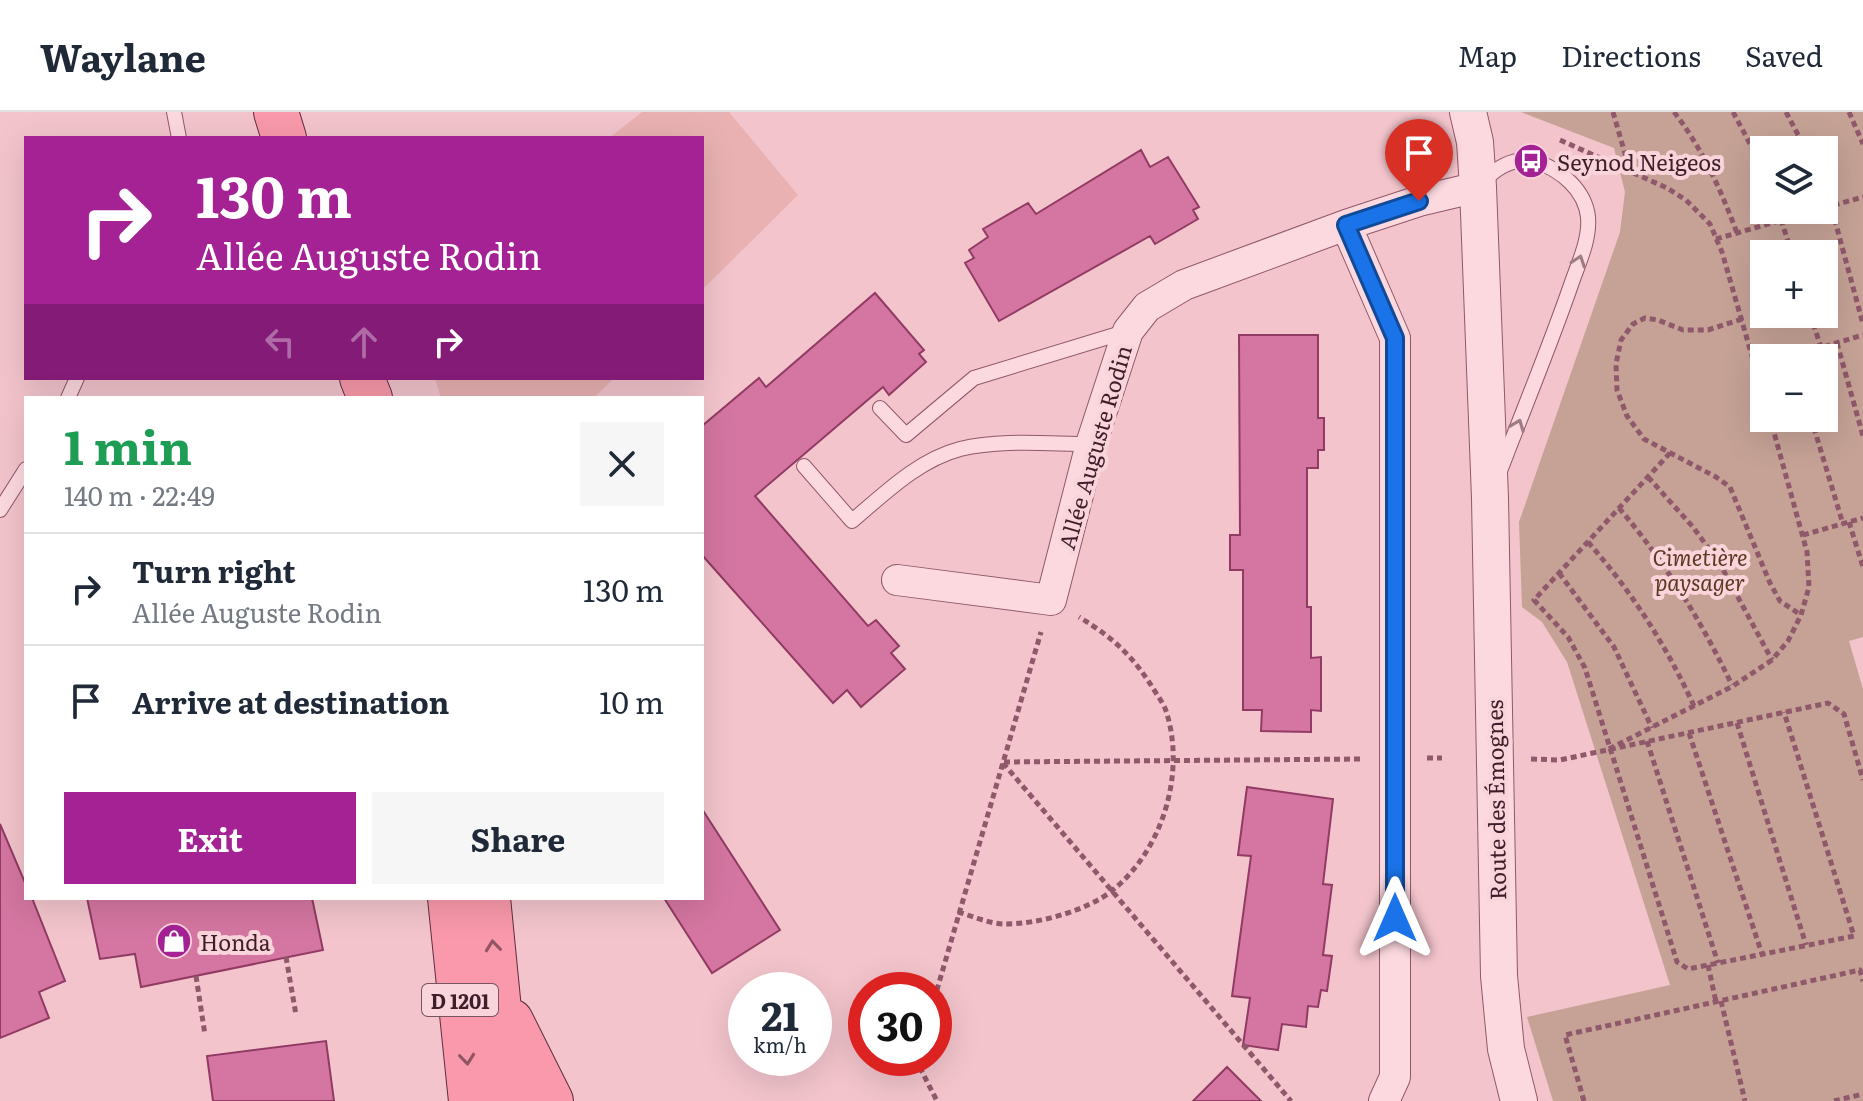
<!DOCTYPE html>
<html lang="en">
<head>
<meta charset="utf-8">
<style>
  :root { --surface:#fff; --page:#f6f6f7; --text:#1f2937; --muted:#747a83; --line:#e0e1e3; --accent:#a52295 }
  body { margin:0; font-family:Literata,serif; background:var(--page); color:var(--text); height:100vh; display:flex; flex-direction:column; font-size:30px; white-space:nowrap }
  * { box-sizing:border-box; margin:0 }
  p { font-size:26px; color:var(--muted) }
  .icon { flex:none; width:44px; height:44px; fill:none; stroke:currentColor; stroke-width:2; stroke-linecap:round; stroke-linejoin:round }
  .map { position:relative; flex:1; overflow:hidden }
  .details { position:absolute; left:24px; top:284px; width:680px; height:504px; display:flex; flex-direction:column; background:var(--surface); border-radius:0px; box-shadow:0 8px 32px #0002 }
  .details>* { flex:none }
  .banner { position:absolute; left:24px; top:24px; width:680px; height:244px; border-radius:0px; box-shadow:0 8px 32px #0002; background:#a52295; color:#fff; overflow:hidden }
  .controls { position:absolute; left:1750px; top:24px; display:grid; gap:16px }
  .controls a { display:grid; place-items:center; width:88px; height:88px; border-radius:0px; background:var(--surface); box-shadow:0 8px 32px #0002; font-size:40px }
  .speed { position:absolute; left:728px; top:860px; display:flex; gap:16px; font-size:40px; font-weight:700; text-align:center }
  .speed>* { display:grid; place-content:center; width:104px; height:104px; border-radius:50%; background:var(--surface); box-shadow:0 8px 32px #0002; line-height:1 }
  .speed small { font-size:20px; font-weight:400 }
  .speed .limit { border:12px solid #d22; background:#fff; color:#111 }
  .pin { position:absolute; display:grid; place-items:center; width:68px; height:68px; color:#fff; margin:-82px -34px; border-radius:50% 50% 50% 0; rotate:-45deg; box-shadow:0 0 8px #0007 }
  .pin .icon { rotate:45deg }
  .me { position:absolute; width:88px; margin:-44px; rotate:0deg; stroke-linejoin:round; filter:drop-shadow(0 0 6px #0008) }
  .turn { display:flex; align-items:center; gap:28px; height:168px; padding:0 40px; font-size:36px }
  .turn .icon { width:104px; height:104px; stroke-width:2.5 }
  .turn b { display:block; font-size:56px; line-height:68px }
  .lanes { display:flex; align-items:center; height:76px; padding:0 40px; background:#0003; justify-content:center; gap:40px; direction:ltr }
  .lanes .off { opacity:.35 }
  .round { display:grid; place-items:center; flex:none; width:84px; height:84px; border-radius:0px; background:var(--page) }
  .head { display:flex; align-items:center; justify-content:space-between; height:136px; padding:0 40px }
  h1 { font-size:48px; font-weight:700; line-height:60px; color:#1e9e55 }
  .cta { display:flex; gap:16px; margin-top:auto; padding:16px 40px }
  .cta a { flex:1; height:92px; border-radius:0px; background:var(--accent); color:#fff; font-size:32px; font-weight:700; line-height:92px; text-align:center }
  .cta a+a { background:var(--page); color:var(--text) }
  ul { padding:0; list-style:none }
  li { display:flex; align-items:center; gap:24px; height:112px; padding:0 40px; border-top:2px solid var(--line) }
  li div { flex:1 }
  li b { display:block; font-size:30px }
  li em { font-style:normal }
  header { display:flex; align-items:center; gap:48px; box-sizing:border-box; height:112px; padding:0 40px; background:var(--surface); border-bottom:2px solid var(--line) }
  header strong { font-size:38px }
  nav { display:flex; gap:44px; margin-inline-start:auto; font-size:28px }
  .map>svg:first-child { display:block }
</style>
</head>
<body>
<header>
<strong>Waylane</strong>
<nav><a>Map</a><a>Directions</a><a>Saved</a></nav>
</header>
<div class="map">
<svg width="1863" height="989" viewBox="0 0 1863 989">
  <rect width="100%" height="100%" fill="#f3c4cc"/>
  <path fill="#e9b1b2" d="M642,0H729L798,83L702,178V26H609Z
    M435,266H614L594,286H441Z"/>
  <path fill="#c6a296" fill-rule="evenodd" d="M1521,0H1863V525L1849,529L1863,577V989H1553L1527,905L1670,873L1567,550L1542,510L1522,495L1519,410L1620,120L1625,80L1614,36ZM1764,38H1824V98H1764ZM1764,142H1824V202H1764ZM1764,246H1824V306H1764Z"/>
  <path fill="#d476a1" stroke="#913b64" stroke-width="2" d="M1141,38L1150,55L1168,45L1199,95L1193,98L1198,107L1155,132L1150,124L999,209L965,151L974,146L969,138L988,125L983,117L1028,91L1036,102Z
    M875,181L924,238L919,242L926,250L889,283L883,275L755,384L868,514L876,508L899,534L891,541L905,557L861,595L847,578L833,591L702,443V314L759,266L766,275Z
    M1239,223H1318V306H1324V338H1318V356H1307V495H1311V546L1321,545V599L1311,598V620L1261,619L1262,598H1243V458H1230V423H1240Z
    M1247,675L1333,687L1323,772L1332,773L1323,843L1332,844L1327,879L1321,878L1318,895L1308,894L1306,915L1282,912L1278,938L1243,933L1250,886L1232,884L1251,744L1238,743Z
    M702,697L780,818L712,861L664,786H702Z
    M0,712L26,773V786H32L65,869L39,880L49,906L0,926Z
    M87,786H312L323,838L141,875L135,842L100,847Z
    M326,929L334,989H213L207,944Z
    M1227,955L1261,989H1193Z"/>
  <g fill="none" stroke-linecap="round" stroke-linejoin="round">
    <g stroke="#90586b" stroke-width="16">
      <path id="service" d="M174,0L179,26
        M1483,70C1497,55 1515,44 1537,50C1561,58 1585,78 1588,105C1590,127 1579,150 1572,170C1550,234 1524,296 1500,359
        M68,286L77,266
        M880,296L906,323L974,266L1128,219
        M804,354L852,409C884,382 918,348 960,337C1002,327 1049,332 1091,332
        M0,398L26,357"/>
    </g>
    <g stroke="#90586b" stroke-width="32">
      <path id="minor" d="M1346,113L1395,226V965L1384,989
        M897,468L1051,488L1091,332L1128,219L1147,195L1184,173L1346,113L1419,89L1478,75"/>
    </g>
    <g stroke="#90586b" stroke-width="38">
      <path id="tertiary" d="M1468,0L1475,30L1478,75L1490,386L1499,864L1506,937L1519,989"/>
    </g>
    <g stroke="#5d2d40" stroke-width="46">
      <path id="primary" d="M276,0L284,26
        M362,266L370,286
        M450,786L471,989
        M488,786L508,989
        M511,909L551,989"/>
    </g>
    <path stroke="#90586b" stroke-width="5" stroke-dasharray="6 4" stroke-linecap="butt" d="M1613,0L1630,59
      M1674,0C1702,36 1721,78 1737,121
      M1733,0L1764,58
      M1786,0L1806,38
      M1849,0L1863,32
      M1560,28L1667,76L1686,88L1710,112L1722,140L1764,286
      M1824,79L1831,94L1863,212
      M1824,96L1863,85
      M1778,98L1792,142
      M1716,127L1817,98
      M1810,202L1821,235
      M1742,207L1708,218H1683L1658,208L1645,206L1633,212L1621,228L1616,252L1617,278L1627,304L1644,327L1716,365L1730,375L1770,471L1780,489L1801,503
      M1837,231L1863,324
      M1786,246L1863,223
      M1811,306L1843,412
      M1670,341L1534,488L1568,525L1585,556L1677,850L1688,857L1854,824L1784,600
      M1648,365L1693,415L1720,452L1772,548
      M1619,396C1666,451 1701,509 1732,573
      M1849,410L1863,455
      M1803,423L1863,406
      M1588,430C1632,480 1666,533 1694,594
      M1559,461L1614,535L1652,616
      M1737,611L1806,833
      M1689,621L1762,842
      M1647,629L1718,851
      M1609,637L1733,574L1772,548L1788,529L1801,503L1809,475L1807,440L1770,306
      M1427,646H1442
      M1531,647L1560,648L1828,591L1844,602L1863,668
      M1004,650L1361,647
      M1003,651L1291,989
      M958,800C972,804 990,812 1005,812C1038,812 1087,799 1113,778C1163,737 1185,662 1167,602C1165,594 1160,587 1156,581C1134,545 1115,527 1079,505
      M286,845L296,903
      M1708,853L1716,890
      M196,864L205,923
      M934,888L1041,520
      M1721,889L1745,989
      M918,946L917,950L937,989
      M1584,989L1565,923L1860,858L1863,869
      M1834,989L1863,982"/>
    <use href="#service" stroke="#fcd9df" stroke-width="14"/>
    <use href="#minor" stroke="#fcd9df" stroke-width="30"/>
    <use href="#tertiary" stroke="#fcd9df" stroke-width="36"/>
    <use href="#primary" stroke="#f999ab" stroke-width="44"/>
  </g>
  <defs><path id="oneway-chevron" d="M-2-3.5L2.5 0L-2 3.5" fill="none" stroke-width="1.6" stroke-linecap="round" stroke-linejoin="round" transform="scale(2)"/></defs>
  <g stroke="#9d7c84">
    <use href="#oneway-chevron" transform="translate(1579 149) rotate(-71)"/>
    <use href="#oneway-chevron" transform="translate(1518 313) rotate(-69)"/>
  </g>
  <g stroke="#925564">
    <use href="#oneway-chevron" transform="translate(493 834) rotate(-96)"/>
    <use href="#oneway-chevron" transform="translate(467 947) rotate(84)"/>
  </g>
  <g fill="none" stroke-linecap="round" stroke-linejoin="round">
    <g stroke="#114b97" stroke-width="20">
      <path id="route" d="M1395,806V226L1346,113L1419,89"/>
    </g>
    <use href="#route" stroke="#1a73e8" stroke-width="14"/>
  </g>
  <defs>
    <g id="bus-disc" transform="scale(1.8)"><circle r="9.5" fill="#a52295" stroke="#f9d5db"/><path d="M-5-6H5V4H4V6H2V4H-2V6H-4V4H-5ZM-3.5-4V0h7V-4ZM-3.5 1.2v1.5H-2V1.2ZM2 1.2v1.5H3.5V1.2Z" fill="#fff"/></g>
    <g id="shop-disc" transform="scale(1.8)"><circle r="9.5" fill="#a52295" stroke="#f9d5db"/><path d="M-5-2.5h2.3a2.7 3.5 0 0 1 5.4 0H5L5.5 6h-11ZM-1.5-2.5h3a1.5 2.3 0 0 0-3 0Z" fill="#fff"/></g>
  </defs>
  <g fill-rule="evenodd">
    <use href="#bus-disc" x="1531" y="49"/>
    <use href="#shop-disc" x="174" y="829"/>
  </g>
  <g text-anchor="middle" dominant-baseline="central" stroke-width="8" stroke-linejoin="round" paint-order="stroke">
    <rect fill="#f9d5db" stroke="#76555f" stroke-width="2" x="422" y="872" width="76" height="32" rx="6"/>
    <g font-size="20" font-weight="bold" fill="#3e1e2a">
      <text x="460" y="888">D 1201</text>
    </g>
    <g font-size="22" fill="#3e1e2a" stroke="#f9d5db" text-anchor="start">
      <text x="1557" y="49">Seynod Neigeos</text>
      <text x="200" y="829">Honda</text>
    </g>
    <g font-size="22" fill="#3e1e2a" stroke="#f9d5db">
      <text transform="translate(1094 335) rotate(-74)">Allée Auguste Rodin</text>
      <text transform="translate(1495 688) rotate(-91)">Route des Émognes</text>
    </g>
    <g font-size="22" font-style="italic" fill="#5d3822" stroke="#f9d5db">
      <text x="1700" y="444">Cimetière<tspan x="1700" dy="25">paysager</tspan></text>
    </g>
  </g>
</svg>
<div class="controls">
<a><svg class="icon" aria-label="layers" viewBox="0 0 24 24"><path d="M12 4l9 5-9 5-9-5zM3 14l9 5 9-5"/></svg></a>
<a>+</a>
<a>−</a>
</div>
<div class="speed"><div>21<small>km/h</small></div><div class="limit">30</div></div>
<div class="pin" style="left:1419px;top:89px;background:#d93025"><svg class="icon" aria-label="arrive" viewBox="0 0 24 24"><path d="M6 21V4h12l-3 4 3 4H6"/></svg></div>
<svg class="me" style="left:1395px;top:806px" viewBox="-20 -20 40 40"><path d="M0-17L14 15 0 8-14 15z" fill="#1a73e8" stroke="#fff" stroke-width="4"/></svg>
<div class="banner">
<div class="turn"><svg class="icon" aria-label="right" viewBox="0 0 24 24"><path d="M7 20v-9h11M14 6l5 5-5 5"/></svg><div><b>130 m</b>Allée Auguste Rodin</div></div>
<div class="lanes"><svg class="icon off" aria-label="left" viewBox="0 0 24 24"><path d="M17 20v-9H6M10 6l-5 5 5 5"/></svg><svg class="icon off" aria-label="ahead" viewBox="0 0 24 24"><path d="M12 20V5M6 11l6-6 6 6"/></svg><svg class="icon" aria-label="right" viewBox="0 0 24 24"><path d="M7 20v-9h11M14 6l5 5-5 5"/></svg></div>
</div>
<section class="details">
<div class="head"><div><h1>1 min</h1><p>140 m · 22:49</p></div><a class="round"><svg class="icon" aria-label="close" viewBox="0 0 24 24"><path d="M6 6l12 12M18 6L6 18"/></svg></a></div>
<ul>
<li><svg class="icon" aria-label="right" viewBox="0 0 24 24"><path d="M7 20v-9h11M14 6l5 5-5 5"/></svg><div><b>Turn right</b><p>Allée Auguste Rodin</p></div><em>130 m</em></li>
<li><svg class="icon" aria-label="arrive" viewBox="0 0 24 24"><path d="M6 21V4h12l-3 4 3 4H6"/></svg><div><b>Arrive at destination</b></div><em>10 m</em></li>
</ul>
<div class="cta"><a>Exit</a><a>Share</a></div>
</section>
</div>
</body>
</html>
